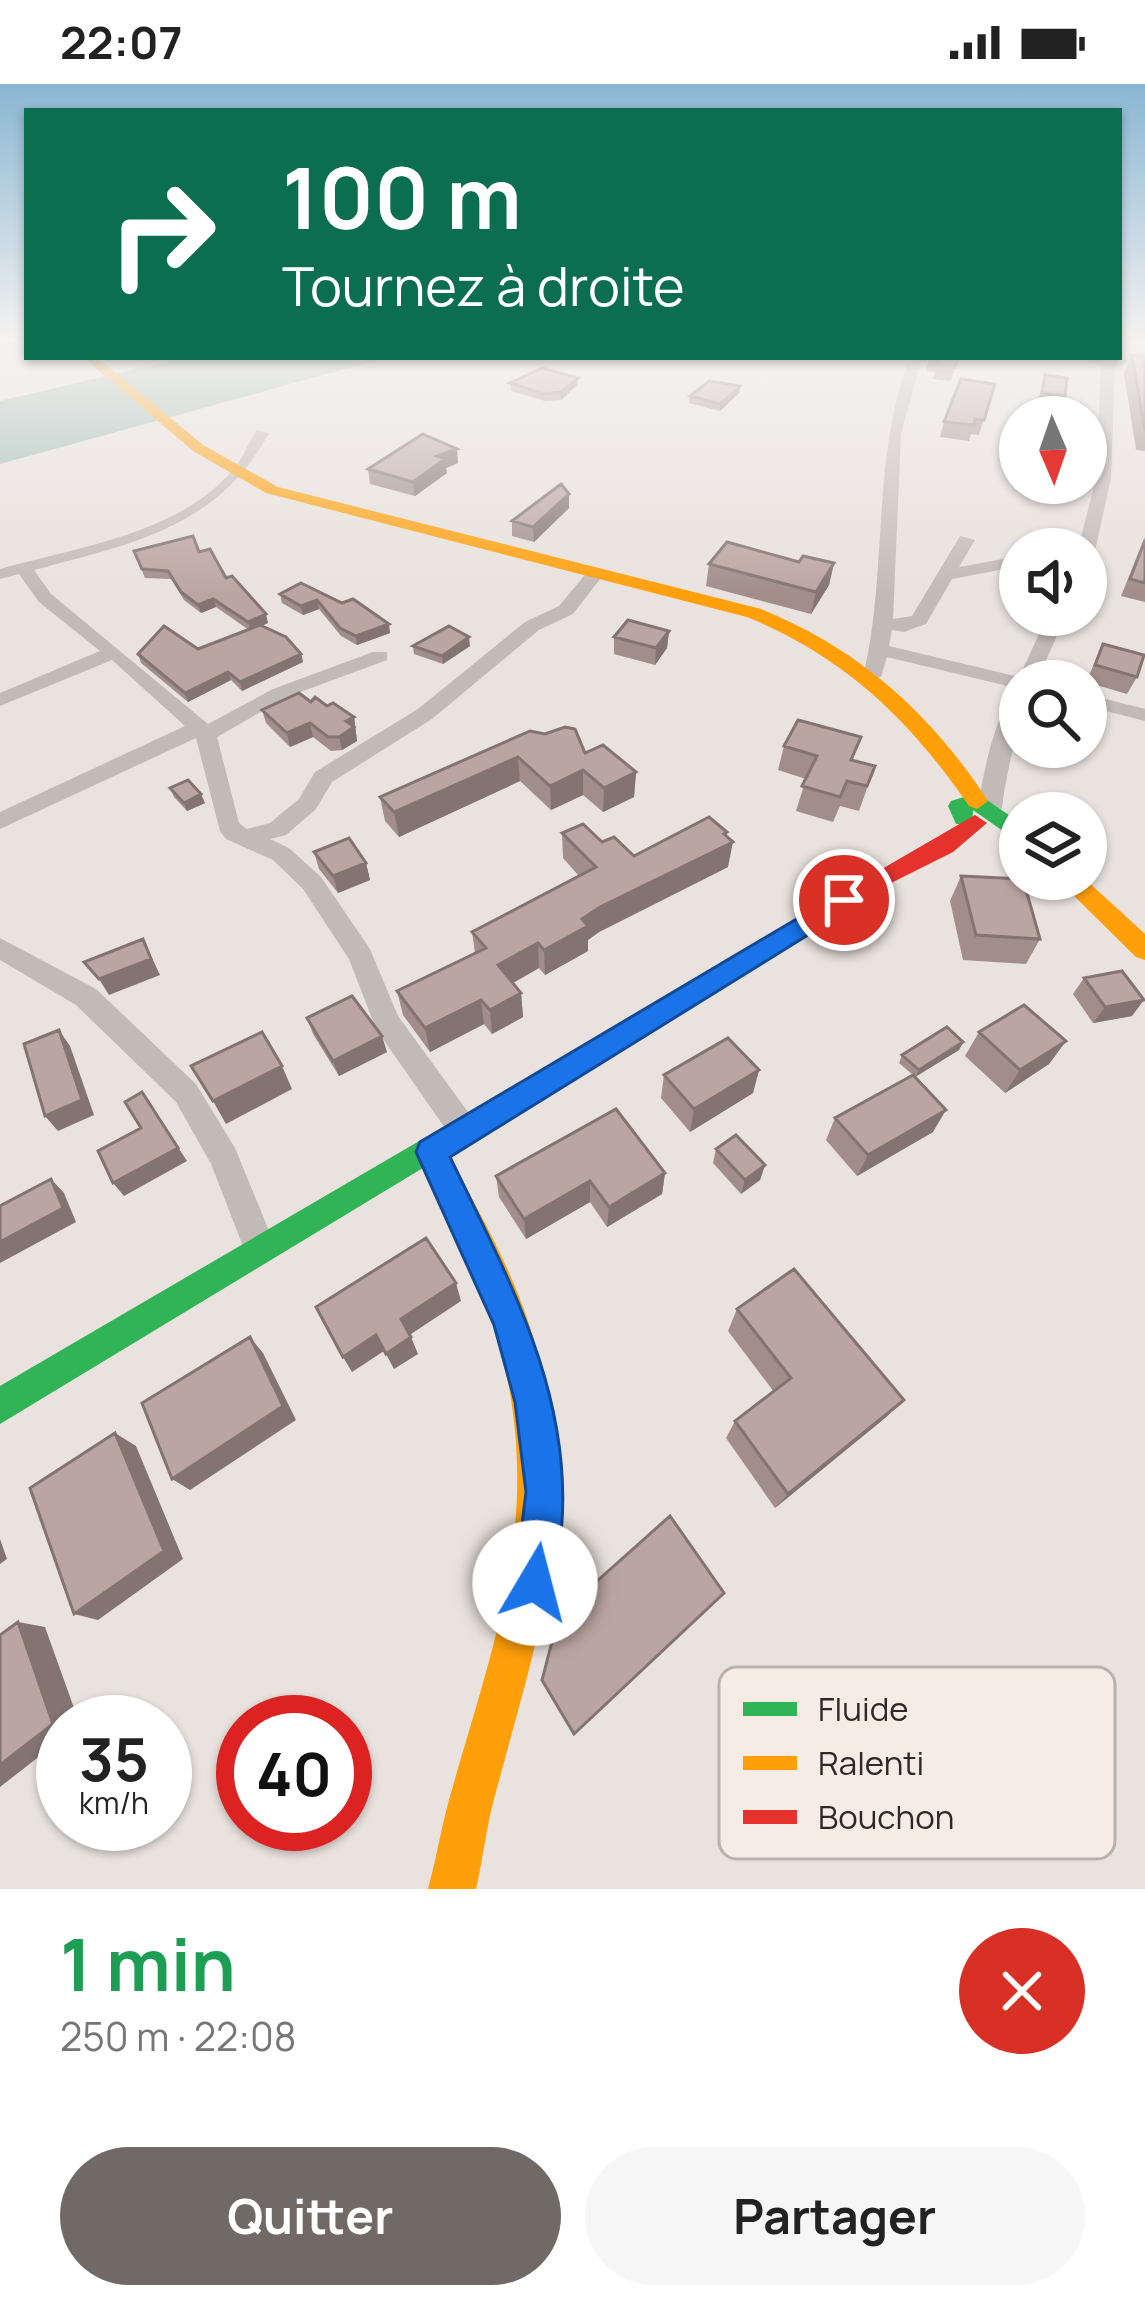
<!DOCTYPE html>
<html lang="fr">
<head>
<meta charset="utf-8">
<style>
  :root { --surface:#fff; --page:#f6f6f6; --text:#222; --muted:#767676; --accent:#716966 }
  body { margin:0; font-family:Manrope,sans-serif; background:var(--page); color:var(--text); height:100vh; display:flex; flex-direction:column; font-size:45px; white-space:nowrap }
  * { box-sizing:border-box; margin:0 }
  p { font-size:39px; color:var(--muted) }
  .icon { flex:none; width:66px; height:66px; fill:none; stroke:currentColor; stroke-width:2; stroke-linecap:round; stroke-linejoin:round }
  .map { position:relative; height:1805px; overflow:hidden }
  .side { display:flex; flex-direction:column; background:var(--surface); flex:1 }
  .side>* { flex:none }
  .top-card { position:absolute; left:24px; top:24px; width:1098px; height:252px; border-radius:0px; box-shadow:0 3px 9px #0004; background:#0b6e4f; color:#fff; overflow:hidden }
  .needle { width:78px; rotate:178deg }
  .controls { position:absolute; left:999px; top:312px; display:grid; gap:24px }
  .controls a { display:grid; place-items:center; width:108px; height:108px; border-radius:50%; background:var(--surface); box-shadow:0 3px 9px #0004; font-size:60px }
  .speed { position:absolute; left:36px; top:1611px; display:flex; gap:24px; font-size:60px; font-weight:700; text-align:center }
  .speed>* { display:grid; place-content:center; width:156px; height:156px; border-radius:50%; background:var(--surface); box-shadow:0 3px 9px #0004; line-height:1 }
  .speed small { font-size:30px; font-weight:400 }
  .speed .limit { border:18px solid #d22; background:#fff; color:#111 }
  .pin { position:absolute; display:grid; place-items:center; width:102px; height:102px; color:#fff; margin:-51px; border:6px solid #fff; border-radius:50%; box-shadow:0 3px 12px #0007 }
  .me { position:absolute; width:132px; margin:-66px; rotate:8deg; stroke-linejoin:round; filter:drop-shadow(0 0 9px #0008) }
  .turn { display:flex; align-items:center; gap:42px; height:252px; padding:0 60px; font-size:54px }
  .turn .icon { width:156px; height:156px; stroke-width:2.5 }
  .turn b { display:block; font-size:84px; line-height:102px }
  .round { display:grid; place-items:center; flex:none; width:126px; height:126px; border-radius:63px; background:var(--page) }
  .headline { display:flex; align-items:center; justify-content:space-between; height:204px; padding:0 60px }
  h1 { font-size:72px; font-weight:700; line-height:90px; color:#1e9e55 }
  .cta { display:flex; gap:24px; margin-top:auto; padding:24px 60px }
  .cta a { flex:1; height:138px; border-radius:72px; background:var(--accent); color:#fff; font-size:48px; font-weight:700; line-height:138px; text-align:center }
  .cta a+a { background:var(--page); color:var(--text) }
  .status { display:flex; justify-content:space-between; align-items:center; height:84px; padding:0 60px; background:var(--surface); direction:ltr }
  .status svg { height:33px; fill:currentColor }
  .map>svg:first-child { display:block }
</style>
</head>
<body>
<div class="status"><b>22:07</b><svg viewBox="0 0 49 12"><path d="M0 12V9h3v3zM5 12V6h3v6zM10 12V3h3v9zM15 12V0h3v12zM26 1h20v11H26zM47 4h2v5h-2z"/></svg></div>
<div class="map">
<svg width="1145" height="1805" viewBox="0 0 1145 1805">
  <rect width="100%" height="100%" fill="#e9e2de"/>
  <path fill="#9cb9b4" d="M187,273H388L0,380V317Z"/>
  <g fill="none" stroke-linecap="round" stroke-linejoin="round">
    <path fill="#c2bab7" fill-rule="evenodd" d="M0,258H19L0,265Z
      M1145,268V276L1115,282L1111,394L1095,467L1086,472V465H1078L1096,394L1101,281L1075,273L1114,274Z
      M910,273H922L901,350L893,535L912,532L960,452L975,456L959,483L1020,472V482L952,495L926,540L904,548L892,546L889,562L1019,593L1048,531H1066L1037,597H1020V605L887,573L881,593H867L864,589C888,484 871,375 910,273Z
      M257,346L269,349C218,444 131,460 34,486L51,510L208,640L273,605L373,568H387V576L287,613L217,653L239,739L247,745L270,739L299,715L315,688L418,625L525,538L559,522L589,486L604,490L573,530L539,546L432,635L332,698L316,725L286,751L270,755L289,764L321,793L370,865L398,932L476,1039L480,1048L476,1057L465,1061L454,1057L376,945L349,875L303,805L273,776L226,755L220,747L196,654L0,745V728L185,642L112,576L0,622V609L100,567L39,518L19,490L0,495V485C77,463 187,449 238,379C245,369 250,356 257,346Z
      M1020,609C1020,649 1006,684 1002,724L990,732L982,729L978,724C982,697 995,620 1020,609Z
      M1086,610L1145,625V637L1086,622Z
      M0,854L96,905L196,1000L235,1064L276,1164L272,1175L260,1180L248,1175L211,1080L176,1018L76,921L0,876Z"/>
    <path fill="#30b455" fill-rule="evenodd" d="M977,709L1020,739V759L973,726L972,740H956L948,722L951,717Z
      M741,869L750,872L754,879L750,886L0,1340V1302Z"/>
    <path fill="#ff9f0a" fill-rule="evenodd" d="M83,273H97L203,361L278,403L761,525C858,564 931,629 988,717L977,725L969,722C910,636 845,573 747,533L266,409L193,367Z
      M1057,795H1085L1145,850V876L1136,873Z
      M431,1054L442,1058C473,1118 508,1176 529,1240C587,1421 540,1542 494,1715C486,1745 483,1775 476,1805H428C436,1776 441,1745 449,1716C498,1543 547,1426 495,1243C477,1181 442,1126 416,1068L420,1058Z"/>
    <path fill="#e5322d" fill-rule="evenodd" d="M975,731L987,739L953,768L891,799L750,886H732L728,879L732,872Z"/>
  </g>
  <path fill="#a18e8b" d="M1132,271L1145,273V367L1136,366L1124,289Z
    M929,273H958L951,297L933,295L935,288L926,287Z
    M1045,291L1065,312L1059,327L1036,324Z
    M510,299L577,301L561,316L545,317L511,307Z
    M995,300L979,351L971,350L969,357L940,353L944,338Z
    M739,309L720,327L689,319L690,312Z
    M458,379L446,384L447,389L415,412L370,400L368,385Z
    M569,410V424L534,458L512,452V437Z
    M1145,453V518L1121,512Z
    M134,467L199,468L268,539L261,542L301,570L303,578L242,607L231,596L188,618L141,579L138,570L198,565L249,546L216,523L201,529L184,516L171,495L145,494Z
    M799,478L834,479L829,501L811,530L706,502L709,480Z
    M301,499L390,549L357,561L341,552L319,525L303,531L282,519L280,510Z
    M669,547L667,564L655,581L614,570V553Z
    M1103,560L1137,593L1127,610L1086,598Z
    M413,562H470L443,580L414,570Z
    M311,618L327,622L354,633L357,657L342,666L331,667L313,653L290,663L266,639L262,626Z
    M530,647L636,688L634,713L603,728L583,711L551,726L520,697L399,753L385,737L380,713Z
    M784,662L875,682L859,727L840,722L833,738L796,727L806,695L778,686Z
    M170,704L205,719L187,727L174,713Z
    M562,749L602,758L634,772L726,753L728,783L599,848L588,856V867L545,891L539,884L513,899L521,909L523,933L492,950L484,940L430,968L403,931L397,907L475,869L472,848L579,792L563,774Z
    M314,768L366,779L370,796L338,809L319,785Z
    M961,792L1040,855L1026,880L963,876L950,817Z
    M1084,894L1132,932L1093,939L1073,910Z
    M307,934L387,968L339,992L313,950Z
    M979,948L1066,957L1049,980L1005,1009L965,972Z
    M963,958L959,966L915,993L933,1048L857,1092L826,1056L835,1034L913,991L899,979L902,971Z
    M759,986L753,1009L690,1048L661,1014L664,991Z
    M716,1065L765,1081L760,1096L741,1110L713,1079Z
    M665,1089L662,1110L607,1143L590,1118L526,1155L499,1113L496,1092Z
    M737,1225L904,1316L885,1334L775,1424L726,1354L735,1337L774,1308L728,1247Z"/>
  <path fill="#837471" d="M578,294L577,301L561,316V308Z
    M740,302L739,309L720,327V320Z
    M457,365L458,379L446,384L447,389L415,412L413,398L437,372Z
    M569,410V424L534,458L533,443Z
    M834,479L829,501L811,530L816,508Z
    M213,515L216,523L201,529L198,521Z
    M317,516L319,525L303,531L301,522Z
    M266,530L268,539L251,547L248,538Z
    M389,540L390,549L357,561L356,552Z
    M669,547L667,564L655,581L656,564Z
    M469,553L470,562L443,580L442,572Z
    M301,570L303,578L242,607L240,598Z
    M228,588L231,596L188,618L185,609Z
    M354,633L357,657L342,666L339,653L346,637Z
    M310,639L313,653L290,663L287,649Z
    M518,673L520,697L399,753L394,728Z
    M583,686V711L551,726L550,702Z
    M636,688L634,713L603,728L604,704Z
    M201,710L205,719L187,727L184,719Z
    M727,748L725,762L733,758L728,783L599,848L588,856V867L545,891L544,866L582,835L600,823Z
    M366,779L370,796L338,809L333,792Z
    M143,855L160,891L109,911L99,895Z
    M538,859L539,884L500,906L498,881Z
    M521,909L523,933L492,950L490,926Z
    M481,916L484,940L430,968L425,944Z
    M1144,916L1132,932L1093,939L1105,923Z
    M59,946L70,962L94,1031L58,1047L45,1032Z
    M382,952L387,968L339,992L333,977Z
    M1066,957L1049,980L1005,1009L1020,986Z
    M963,958L959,966L915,993L919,986Z
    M282,982L292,1005L226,1040L213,1017Z
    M759,986L753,1009L690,1048L694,1025Z
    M142,1008L187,1077L124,1112L113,1099L178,1064Z
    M946,1026L933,1048L857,1092L868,1071Z
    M765,1081L760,1096L741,1110L745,1096Z
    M665,1089L662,1110L607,1143L609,1123Z
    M51,1095L64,1109L76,1138L0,1179V1158Z
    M590,1097V1118L526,1155L524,1135Z
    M456,1199L461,1217L408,1252L401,1235Z
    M376,1251L384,1267L352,1288L343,1273Z
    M250,1253L263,1269L296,1336L190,1406L172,1395Z
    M411,1253L418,1270L394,1285L386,1270Z
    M904,1316L885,1334L775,1424L788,1410Z
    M115,1349L136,1362L183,1475L98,1536L74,1530Z
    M0,1455L7,1475L0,1480Z
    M18,1538L45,1543L79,1638H63V1654L0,1703V1681Z"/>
  <path fill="#bba5a2" stroke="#837471" stroke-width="3" d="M1132,271L1145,273V347Z
    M929,273H958L955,283L937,281L939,275Z
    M542,284L578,294L561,308L545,310L510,299Z
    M1045,291L1067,294L1065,312L1042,309Z
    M961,295L995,300L984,336L975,335L974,341L944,338Z
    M709,297L740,302L720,320L690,312Z
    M423,350L457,365L437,372L445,375L413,398L368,385Z
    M561,400L569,410L533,443L512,437Z
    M193,452L199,468L210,465L226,494L232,492L266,530L248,538L213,515L198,521L181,508L168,487L142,485L134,467Z
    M1145,456V499L1130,495Z
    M727,458L799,478L803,472L834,479L816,508L709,480Z
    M301,499L342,519L353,515L389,540L356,552L340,544L317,516L301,522L280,510Z
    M628,536L669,547L656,564L614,553Z
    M260,541L286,553L301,570L240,598L228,588L185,609L138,570L164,542L198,565Z
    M449,542L469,553L442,572L413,562Z
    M1103,560L1144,571L1137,593L1095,581Z
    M299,609L311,618L315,613L327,622L333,619L354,633L346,637L354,643L339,653H328L310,639L287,649L262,626Z
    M798,636L861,653L851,676L875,682L867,702L847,697L840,713L802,702L817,672L784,662Z
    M565,643L575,645L585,669L603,661L636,688L604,704L583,686L550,702L518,673L394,728L380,713L530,647L545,650Z
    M188,696L201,710L184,719L170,704Z
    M709,733L727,748L724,750L733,758L600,823L582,835L588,842L544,866L538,859L498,881L521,909L490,926L481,916L425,944L397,907L486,864L472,848L596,783L562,749L583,740L602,758L614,753L634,772Z
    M349,754L366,779L333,792L314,768Z
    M961,792L1023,795L1040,855L976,851Z
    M143,855L151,875L99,895L84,878Z
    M1122,887L1144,916L1105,923L1084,894Z
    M352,912L382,952L333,977L307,934Z
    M1024,921L1066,957L1020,986L979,948Z
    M947,943L963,958L919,986L902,971Z
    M59,946L82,1016L45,1032L24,960Z
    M262,948L282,982L213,1017L191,982Z
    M728,954L759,986L694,1025L664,991Z
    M913,991L946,1026L868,1071L835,1034Z
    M142,1008L178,1064L113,1099L98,1067L141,1044L125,1018Z
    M616,1025L665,1089L609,1123L590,1097L524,1135L496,1092Z
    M736,1051L765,1081L745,1096L716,1065Z
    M51,1095L63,1124L0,1158V1122Z
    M426,1154L456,1199L401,1235L411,1253L386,1270L376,1251L343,1273L316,1223Z
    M794,1185L904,1316L788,1410L735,1337L791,1294L737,1225Z
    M250,1253L283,1322L172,1395L142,1319Z
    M115,1349L164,1467L74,1530L30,1404Z
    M670,1432L724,1509L574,1650L542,1596L559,1531Z
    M18,1538L53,1640L0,1681V1551Z"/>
  <linearGradient id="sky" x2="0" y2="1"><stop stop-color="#89b6d3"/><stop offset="0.5" stop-color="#f5f2f0"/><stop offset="1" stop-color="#f5f2f0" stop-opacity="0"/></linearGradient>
  <rect width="1145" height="511" fill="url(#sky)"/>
  <path fill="#1a73e8" stroke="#114b97" stroke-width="3" d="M844,807L857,816L853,823L450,1073C507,1192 575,1313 561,1450C558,1472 558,1494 550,1514L535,1520L521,1514L515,1499L526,1408L515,1318L494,1241L416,1068L420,1058Z"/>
  <rect x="719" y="1583" width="396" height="192" rx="18" fill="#f6ebe5" stroke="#bbb0ac" stroke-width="3"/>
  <rect x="743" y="1618" width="54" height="14" fill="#30b455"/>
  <rect x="743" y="1672" width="54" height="14" fill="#ff9f0a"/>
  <rect x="743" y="1726" width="54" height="14" fill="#e5322d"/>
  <g font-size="33" fill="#312826">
    <text x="818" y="1637">Fluide</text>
    <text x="818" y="1691">Ralenti</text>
    <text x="818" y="1745">Bouchon</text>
  </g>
</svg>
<div class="controls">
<a><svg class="needle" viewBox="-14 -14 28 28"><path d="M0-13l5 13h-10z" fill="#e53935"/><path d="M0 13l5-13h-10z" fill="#767676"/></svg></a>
<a><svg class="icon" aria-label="sound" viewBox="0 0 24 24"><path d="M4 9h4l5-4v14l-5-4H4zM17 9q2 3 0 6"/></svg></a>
<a><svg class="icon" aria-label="search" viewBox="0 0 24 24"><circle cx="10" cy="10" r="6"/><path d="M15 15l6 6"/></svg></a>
<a><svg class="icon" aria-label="layers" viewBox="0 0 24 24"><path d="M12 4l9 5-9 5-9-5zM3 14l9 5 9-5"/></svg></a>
</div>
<div class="speed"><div>35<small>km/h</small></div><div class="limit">40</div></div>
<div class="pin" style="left:844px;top:816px;background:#d93025"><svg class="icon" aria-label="arrive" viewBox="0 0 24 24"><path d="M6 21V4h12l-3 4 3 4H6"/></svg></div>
<svg class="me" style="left:535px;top:1499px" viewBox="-20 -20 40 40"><circle r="19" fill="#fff"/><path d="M0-13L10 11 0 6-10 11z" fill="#1a73e8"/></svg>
<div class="top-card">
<div class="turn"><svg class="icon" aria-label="right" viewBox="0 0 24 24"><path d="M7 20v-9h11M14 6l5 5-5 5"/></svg><div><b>100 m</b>Tournez à droite</div></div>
</div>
</div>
<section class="side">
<div class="headline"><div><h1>1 min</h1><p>250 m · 22:08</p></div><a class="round" style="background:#d93025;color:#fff"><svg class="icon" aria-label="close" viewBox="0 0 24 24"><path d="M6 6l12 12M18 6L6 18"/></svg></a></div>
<div class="cta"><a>Quitter</a><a>Partager</a></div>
</section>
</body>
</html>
